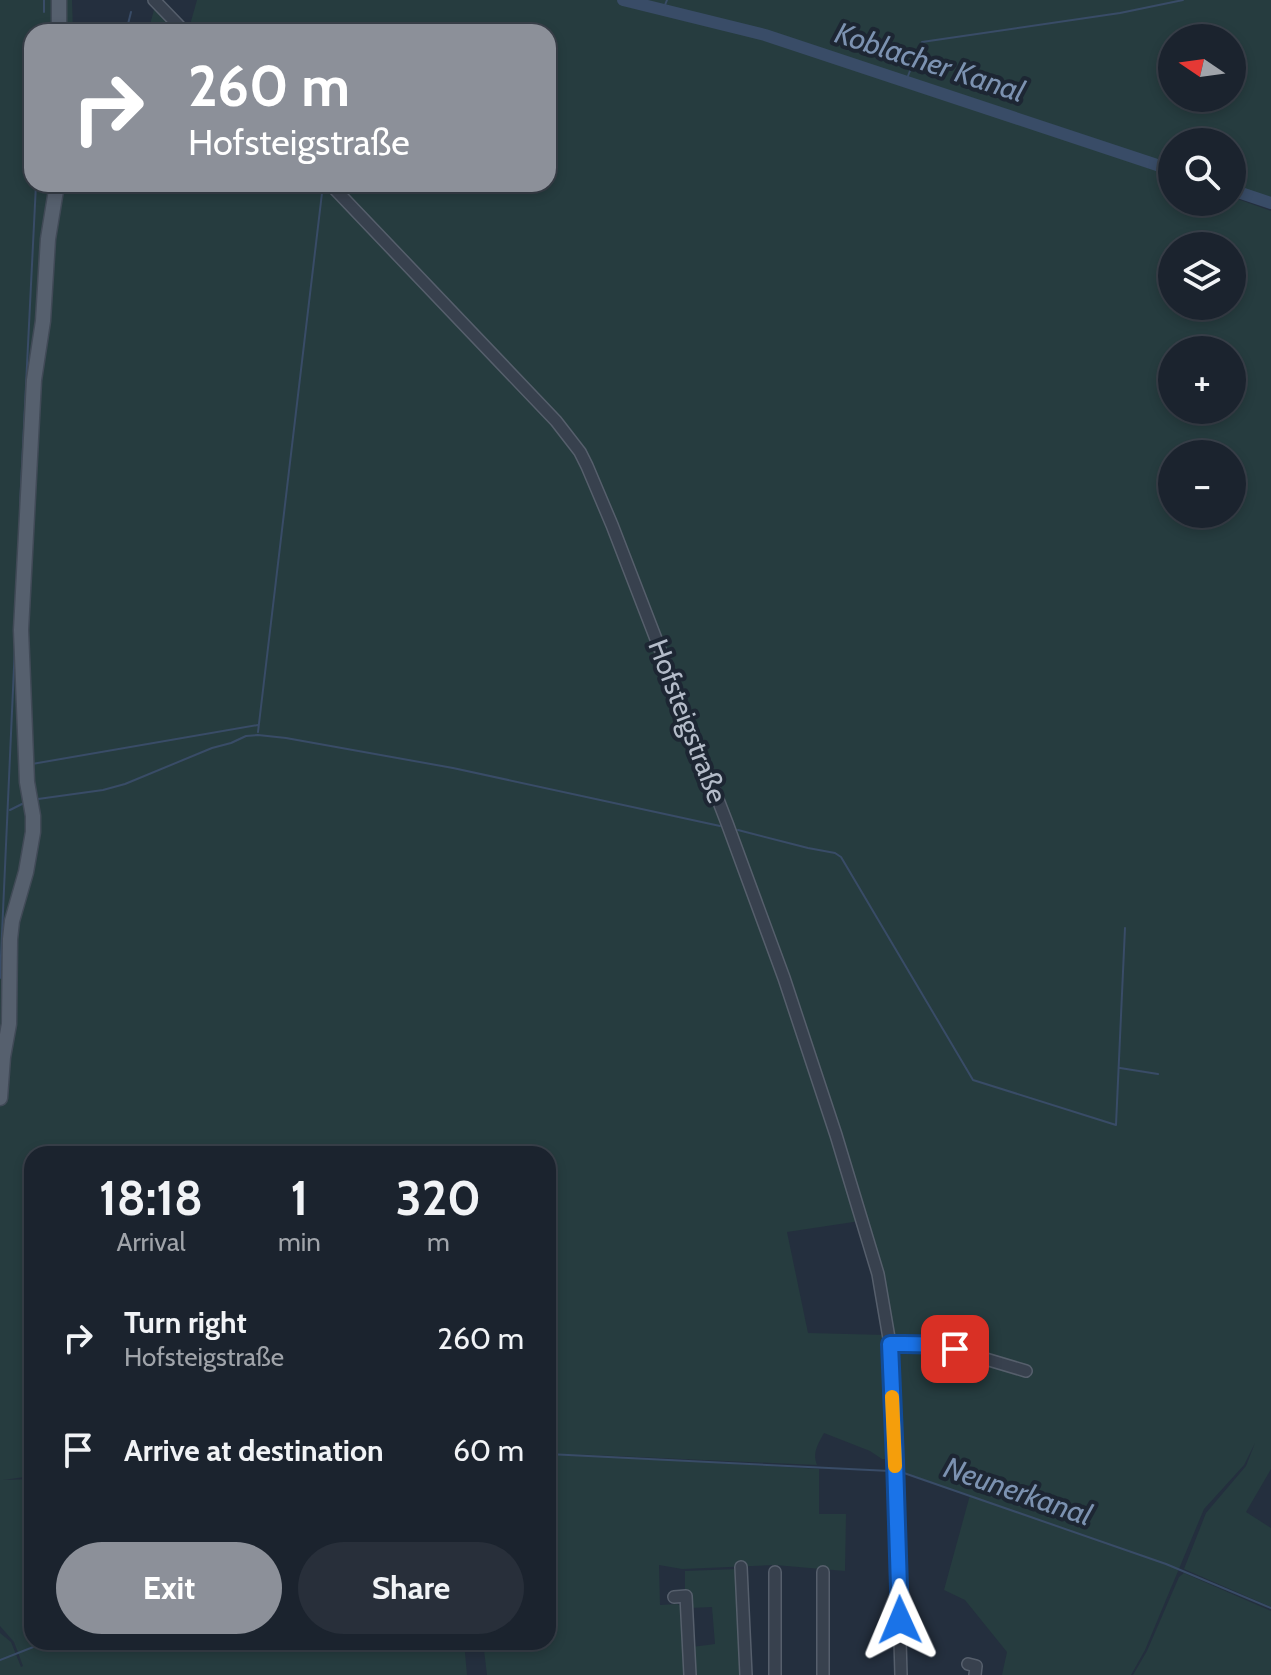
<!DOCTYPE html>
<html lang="en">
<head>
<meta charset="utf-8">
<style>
  :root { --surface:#1b232e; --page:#282f3a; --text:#f1f3f6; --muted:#a0a4aa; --line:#39404a; --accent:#8c9099 }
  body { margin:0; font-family:Cabin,sans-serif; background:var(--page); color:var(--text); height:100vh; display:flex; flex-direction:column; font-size:30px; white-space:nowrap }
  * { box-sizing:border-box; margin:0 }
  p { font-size:26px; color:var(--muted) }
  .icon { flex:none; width:44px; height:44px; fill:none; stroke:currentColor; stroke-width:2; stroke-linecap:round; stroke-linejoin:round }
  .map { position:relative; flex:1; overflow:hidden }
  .drawer { position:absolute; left:24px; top:1146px; width:532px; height:504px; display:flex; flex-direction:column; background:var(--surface); border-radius:24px; box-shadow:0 4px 12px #0003,0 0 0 2px var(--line) }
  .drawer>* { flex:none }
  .banner { position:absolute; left:24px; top:24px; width:532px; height:168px; border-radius:24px; box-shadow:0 4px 12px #0003,0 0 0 2px var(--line); background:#8c9099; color:#fff; overflow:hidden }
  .needle { width:52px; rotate:283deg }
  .fabs { position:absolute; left:1158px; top:24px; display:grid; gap:16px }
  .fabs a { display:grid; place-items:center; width:88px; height:88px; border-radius:50%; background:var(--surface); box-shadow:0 4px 12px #0003,0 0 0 2px var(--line); font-size:40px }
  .pin { position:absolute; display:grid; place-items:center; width:68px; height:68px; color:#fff; margin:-34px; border-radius:16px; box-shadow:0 4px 12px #0006 }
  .me { position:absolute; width:88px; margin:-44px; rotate:359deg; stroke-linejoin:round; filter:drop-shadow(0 0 6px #0008) }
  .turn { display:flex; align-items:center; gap:28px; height:168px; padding:0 32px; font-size:36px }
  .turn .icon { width:104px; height:104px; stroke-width:2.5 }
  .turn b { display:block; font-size:56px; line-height:68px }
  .eta { display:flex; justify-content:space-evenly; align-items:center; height:136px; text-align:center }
  .eta b { font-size:48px; font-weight:800; line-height:56px }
  .cta { display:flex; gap:16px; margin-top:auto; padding:16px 32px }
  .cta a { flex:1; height:92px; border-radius:48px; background:var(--accent); color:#fff; font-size:32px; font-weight:800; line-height:92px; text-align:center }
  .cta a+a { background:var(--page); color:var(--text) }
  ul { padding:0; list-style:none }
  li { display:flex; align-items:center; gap:24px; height:112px; padding:0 32px }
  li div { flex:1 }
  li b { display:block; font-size:30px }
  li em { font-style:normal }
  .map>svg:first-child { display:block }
</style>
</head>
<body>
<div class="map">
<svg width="1271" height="1675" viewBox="0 0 1271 1675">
  <rect width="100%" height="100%" fill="#242f3e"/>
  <path fill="#263c3f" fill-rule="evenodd" d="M0,0H72L73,32H32V184H324L544,416L326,184H548V32H188L197,0H1271V208L1232,195V142H1172V175L1163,173L1172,177V202H1232V197L1271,211V1469L1246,1512L1271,1528V1607L1184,1569L1206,1513L1246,1466L1255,1443L1244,1465L1204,1509L1145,1650L1131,1675H1002L1007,1652L965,1600L944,1590L970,1495L899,1471L893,1459H882L870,1451L824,1433C818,1444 812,1453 817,1465L571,1454L819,1469V1514H846L845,1571L775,1565L682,1569L659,1565L660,1605L677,1604L683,1607L689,1675H487L483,1642H548V1154H32V1476L3,1480L32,1479V1642H464L467,1675H0V1633L11,1642L21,1667L23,1666L14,1642L0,1626ZM1172,38H1232V98H1172ZM1172,246H1232V306H1172ZM1172,350H1232V410H1172ZM1172,454H1232V514H1172ZM860,1221L886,1326V1335L808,1333L787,1232Z
    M155,6L179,32H148Z
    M738,1569L745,1675H694L692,1647L715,1644L712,1607L690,1608L685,1592V1571Z
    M1184,1573L1271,1611V1675H1133L1147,1651L1179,1577Z"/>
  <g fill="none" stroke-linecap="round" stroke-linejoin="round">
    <path stroke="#394c67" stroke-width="2" d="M663,10L667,0
      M44,12V0
      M66,24L103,32
      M70,24L77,32
      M42,32L53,27
      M126,32L131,12
      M920,47L922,42L1120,13L1183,0
      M906,81L917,53
      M20,506L36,184
      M258,732L322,193
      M32,764L258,725
      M38,799L103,790L125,784L212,748L231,743L246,736L258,735L286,738L453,768L720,826
      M10,810L26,802
      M738,830L808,848L835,853L841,857L973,1080L1116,1125L1125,928
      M0,978L15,645
      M1120,1068L1158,1074
      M548,1454L890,1471
      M901,1472L1166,1564L1271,1608
      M0,1660L46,1642"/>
    <path stroke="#394c67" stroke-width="12" d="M623,0L765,35L1172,170
      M1232,190L1271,203"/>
    <g stroke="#565f6c" stroke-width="14">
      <path id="minor" d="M154,0L185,32
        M330,184L556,421L580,452L587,466L612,525L727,823L784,978L836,1135L878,1274L890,1344L895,1460L901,1675
        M890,1344L916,1343L942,1346L1026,1371
        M741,1567L746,1675
        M674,1597L686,1596L690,1675
        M968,1664L976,1666L975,1675
        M775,1675V1572
        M823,1675V1572"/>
    </g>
    <g stroke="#414a57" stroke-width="17">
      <path id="major" d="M59,0V32
        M0,1098L3,1057L9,1024L10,939L12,921L26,872L33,832V816L27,782L21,630L34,380L43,321L48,239L57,184"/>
    </g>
    <use href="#minor" stroke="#38414e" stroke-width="11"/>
    <use href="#major" stroke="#56606e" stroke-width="14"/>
  </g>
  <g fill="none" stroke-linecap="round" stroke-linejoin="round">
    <g stroke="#114b97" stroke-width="20">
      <path id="route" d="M900,1620L895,1460L890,1344C912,1344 933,1343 955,1349"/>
    </g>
    <use href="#route" stroke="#1a73e8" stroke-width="14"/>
    <path stroke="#f59e0b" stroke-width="14" d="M892,1397L895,1466"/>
  </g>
  <g text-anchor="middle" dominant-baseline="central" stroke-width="8" stroke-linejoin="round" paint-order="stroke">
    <g font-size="28" fill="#b4bcc9" stroke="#1d2633">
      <text transform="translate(688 721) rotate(69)">Hofsteigstraße</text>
    </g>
    <g font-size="30" font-style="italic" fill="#7c92b1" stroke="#1d2633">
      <text transform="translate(930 62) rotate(18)">Koblacher Kanal</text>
      <text transform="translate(1018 1491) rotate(19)">Neunerkanal</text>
    </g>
  </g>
</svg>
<div class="fabs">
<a><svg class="needle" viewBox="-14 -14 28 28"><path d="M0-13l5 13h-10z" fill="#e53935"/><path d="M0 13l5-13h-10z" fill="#a0a4aa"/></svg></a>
<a><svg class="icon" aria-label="search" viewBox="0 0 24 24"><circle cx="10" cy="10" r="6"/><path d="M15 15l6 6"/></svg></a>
<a><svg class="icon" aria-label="layers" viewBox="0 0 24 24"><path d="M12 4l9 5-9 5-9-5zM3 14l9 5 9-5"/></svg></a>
<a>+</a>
<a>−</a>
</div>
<div class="pin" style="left:955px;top:1349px;background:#d93025"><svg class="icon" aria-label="arrive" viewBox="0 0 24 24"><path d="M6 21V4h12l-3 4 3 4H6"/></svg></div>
<svg class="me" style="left:900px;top:1620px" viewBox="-20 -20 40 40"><path d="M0-17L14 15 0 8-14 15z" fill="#1a73e8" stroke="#fff" stroke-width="4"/></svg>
<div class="banner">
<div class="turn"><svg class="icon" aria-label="right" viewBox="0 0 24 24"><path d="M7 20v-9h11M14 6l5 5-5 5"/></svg><div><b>260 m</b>Hofsteigstraße</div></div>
</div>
<section class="drawer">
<div class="eta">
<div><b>18:18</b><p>Arrival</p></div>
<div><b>1</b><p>min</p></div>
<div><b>320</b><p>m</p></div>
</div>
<ul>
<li><svg class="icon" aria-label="right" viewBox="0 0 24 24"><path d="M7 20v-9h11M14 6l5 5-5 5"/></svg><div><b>Turn right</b><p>Hofsteigstraße</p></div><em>260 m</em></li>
<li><svg class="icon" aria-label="arrive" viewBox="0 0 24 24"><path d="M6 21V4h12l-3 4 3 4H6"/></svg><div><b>Arrive at destination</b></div><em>60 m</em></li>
</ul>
<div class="cta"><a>Exit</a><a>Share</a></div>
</section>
</div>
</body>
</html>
